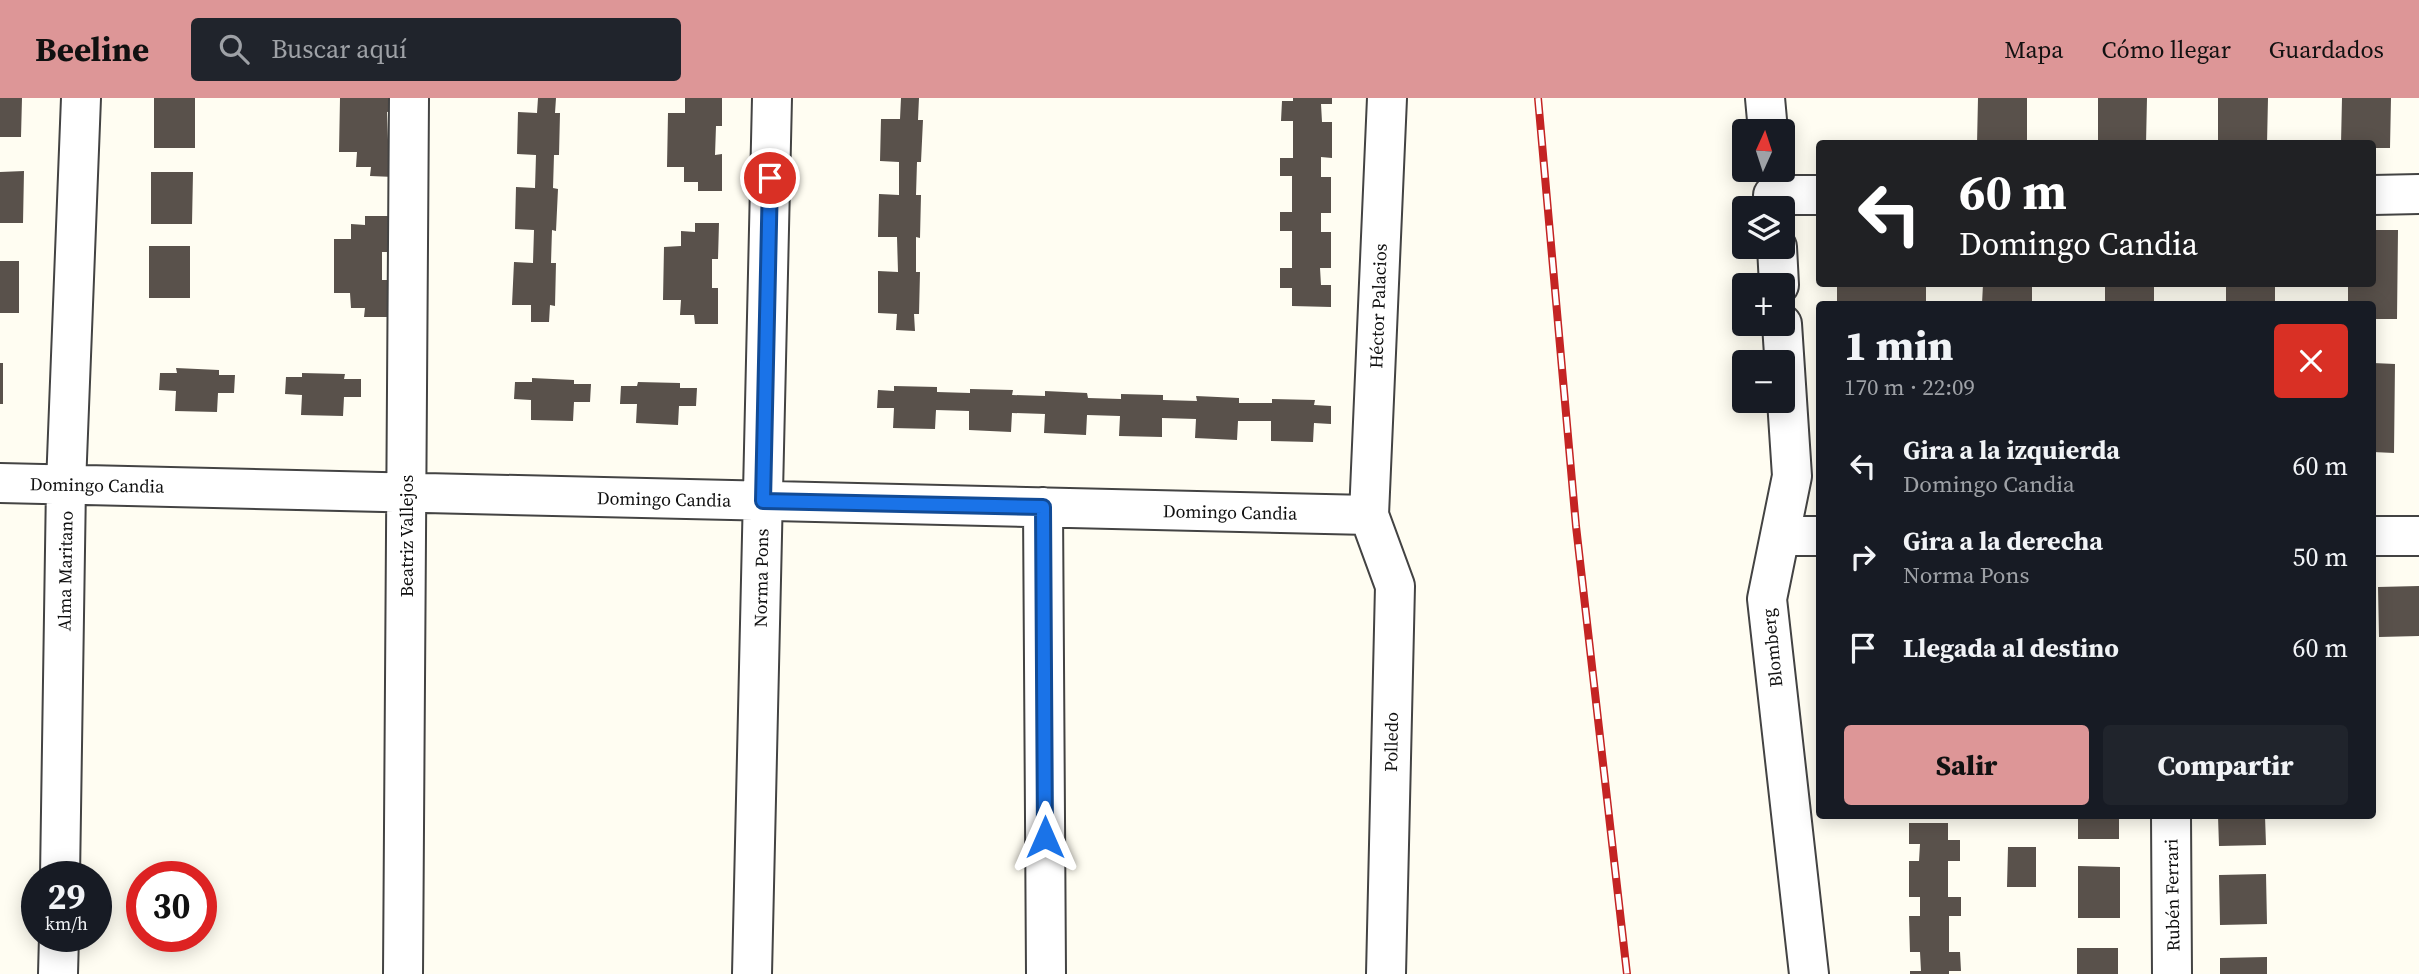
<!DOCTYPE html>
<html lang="es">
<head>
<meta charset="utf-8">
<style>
  :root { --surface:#171b24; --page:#20242c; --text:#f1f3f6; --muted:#9ea1a6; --accent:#dd9697 }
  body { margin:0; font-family:"Source Serif 4",serif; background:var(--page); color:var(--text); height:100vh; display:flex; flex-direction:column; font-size:26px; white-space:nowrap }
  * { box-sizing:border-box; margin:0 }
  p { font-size:23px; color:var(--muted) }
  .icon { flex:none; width:38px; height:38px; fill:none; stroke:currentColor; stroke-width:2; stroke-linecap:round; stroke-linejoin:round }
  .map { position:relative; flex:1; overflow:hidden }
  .details { position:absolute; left:1816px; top:203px; width:560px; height:518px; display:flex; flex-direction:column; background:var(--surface); border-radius:7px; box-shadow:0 4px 18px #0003 }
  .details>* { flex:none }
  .top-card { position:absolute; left:1816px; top:42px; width:560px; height:147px; border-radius:7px; box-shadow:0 4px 18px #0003; background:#202124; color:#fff; overflow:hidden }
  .needle { width:46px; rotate:3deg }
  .tools { position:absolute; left:1732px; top:21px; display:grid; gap:14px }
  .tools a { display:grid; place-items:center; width:63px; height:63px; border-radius:7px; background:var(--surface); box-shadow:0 4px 18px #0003; font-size:35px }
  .speed { position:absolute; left:21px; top:763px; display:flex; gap:14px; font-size:35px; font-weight:700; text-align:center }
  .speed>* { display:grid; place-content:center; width:91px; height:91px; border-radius:50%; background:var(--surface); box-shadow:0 4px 18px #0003; line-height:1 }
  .speed small { font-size:18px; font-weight:400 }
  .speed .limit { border:10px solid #d22; background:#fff; color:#111 }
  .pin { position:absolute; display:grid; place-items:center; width:60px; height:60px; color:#fff; margin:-30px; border:4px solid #fff; border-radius:50%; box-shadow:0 2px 7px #0007 }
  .me { position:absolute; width:77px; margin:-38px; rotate:0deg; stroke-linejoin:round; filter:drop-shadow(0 0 5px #0008) }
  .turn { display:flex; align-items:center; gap:24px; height:147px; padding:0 28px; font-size:32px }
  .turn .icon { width:91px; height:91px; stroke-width:2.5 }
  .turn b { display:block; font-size:49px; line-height:60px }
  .round { display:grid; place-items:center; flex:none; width:74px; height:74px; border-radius:7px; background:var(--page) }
  .head { display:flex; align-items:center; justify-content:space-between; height:119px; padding:0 28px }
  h1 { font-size:42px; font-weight:800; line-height:52px }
  .cta { display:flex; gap:14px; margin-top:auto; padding:14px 28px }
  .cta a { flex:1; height:80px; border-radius:7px; background:var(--accent); color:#111; font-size:28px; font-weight:800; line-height:80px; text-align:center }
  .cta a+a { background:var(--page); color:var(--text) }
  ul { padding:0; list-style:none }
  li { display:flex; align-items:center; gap:21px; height:91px; padding:0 28px }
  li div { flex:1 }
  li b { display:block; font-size:26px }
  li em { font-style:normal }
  header { display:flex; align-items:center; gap:42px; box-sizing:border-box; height:98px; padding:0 35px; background:var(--accent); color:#111 }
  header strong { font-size:33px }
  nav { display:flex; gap:38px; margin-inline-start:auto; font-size:24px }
  .search { width:490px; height:63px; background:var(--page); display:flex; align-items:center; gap:18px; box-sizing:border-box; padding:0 24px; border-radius:7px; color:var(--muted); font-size:26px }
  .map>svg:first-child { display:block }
</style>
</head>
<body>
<header>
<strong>Beeline</strong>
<div class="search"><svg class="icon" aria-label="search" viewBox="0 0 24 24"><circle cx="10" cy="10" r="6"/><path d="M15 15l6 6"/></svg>Buscar aquí</div>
<nav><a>Mapa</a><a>Cómo llegar</a><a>Guardados</a></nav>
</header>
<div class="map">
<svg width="2419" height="876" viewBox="0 0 2419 876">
  <rect width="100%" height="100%" fill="#fffdf2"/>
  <path fill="#59514b" d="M0,0H22L21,39H0Z
    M154,0H195V50H154Z
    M340,0H395L394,13L387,14L388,42H394V79L370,78L371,69H356L357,54H339Z
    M538,0H556L555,15H560L559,57H554L553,90L558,91L556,133L552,132L551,165H556L555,208L550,207L549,224H531V207H512L514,164L533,165L534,132L515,131L516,89L535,90L536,57L517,56L518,14L537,15Z
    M685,0H722V28H716L715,57L722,56V93H698V84H684V69H667L668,15H685Z
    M901,0H919L918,22H923L921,64H917L916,97H921L920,140L916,139V174H920L919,216H914L915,233L896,232L897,216L878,215V173L898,174L897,139H878L879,96L899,97V64L880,63L881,21H900Z
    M1293,0H1332V6H1321L1322,24H1332V60L1321,59V79H1331V115H1321V134H1331V170H1320L1321,187H1331V209L1292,208V190H1280V170H1292V133H1280V114H1292V78H1280V60H1293V23H1281L1282,3H1293Z
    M1978,0H2027V46H1977Z
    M2098,0H2147L2146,46H2098Z
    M2218,0H2268L2267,46H2218Z
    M2342,0H2391L2390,50H2373V46H2341Z
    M24,73L23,125H0V74Z
    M151,74H193L192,126H151Z
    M365,118H389V154H382V182H388V219H364L365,210H351L350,195H334V141H351V126L365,127Z
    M695,125H719L718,161H712V190H718V226H695L694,217H680L681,202H663L664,149L681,148V133L695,134Z
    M2373,132H2398L2397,221H2373V206H2348V186H2373Z
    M149,148H190V200H149Z
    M0,163H19V215H0Z
    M1837,186H1926V204L1837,203Z
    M1983,186H2032V206H1982Z
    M2105,186H2154V206H2105Z
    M2226,186H2275V206H2226Z
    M0,265H3V306H0Z
    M2373,265L2395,266L2394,355L2373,354Z
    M176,270L219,272V277H235L234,295H218L217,314L175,313L176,293L159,292L160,275H177Z
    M302,275L345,276L344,281H361V299H344L343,318L301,317L302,297L285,296L286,279H302Z
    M532,280L574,282V286H591L590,304H574L573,323L531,322V302L514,301L515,284H532Z
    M638,284L680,285V290H697L696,308H679L678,327L636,325L637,306H620L621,288H637Z
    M894,288L937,289V294L970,295V291L1013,292L1012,297L1045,298V293L1087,295L1088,300L1121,301V296L1163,297V302L1197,303L1196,298L1239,300V305H1272V301L1315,302L1314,307L1331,308V326L1314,325L1313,344L1271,343V323H1238L1237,342L1195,340L1196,321L1162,320V339L1119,338L1120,318L1087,317L1086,337L1044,335L1045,316L1012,315L1011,334L969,332V313L936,312L935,331L893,330L894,310H877L878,292L894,293Z
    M2419,488V538L2379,539L2378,489Z
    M2078,718H2119V741H2078Z
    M2218,718H2265L2266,747L2219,748Z
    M1909,725H1948V742H1960V763H1948V799H1961V818H1949V854H1960L1961,873H1949V876H1910V873H1921L1920,854H1910L1909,818H1920V799H1909V763H1919L1920,746H1909Z
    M2008,749H2036V789H2007Z
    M2078,768L2120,769V820H2078Z
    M2266,776L2267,826L2220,827L2219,777Z
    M2077,850H2118V876H2077Z
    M2267,859V876H2220V860Z"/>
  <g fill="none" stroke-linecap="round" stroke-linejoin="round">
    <g stroke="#434343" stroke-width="42">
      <path id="minor" d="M1765,0L1768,33
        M1773,97H1820
        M2373,97L2419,96
        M1777,149L1779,187
        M1782,226L1792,378L1767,501L1809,876
        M0,385L1369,417
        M1043,409L1046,876
        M1780,438H1820
        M2373,438H2419
        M2171,718L2172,876
        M60,779L66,387L81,0
        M58,876L59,838
        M403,876L409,0
        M752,876L772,0
        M1386,876L1395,488L1369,417L1387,0"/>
    </g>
    <use href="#minor" stroke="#fff" stroke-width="38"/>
    <g stroke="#c42423" stroke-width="8">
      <path id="rail" d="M1538,0L1576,428L1627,876"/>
    </g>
    <use href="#rail" stroke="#fff" stroke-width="5" stroke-dasharray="16" stroke-linecap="butt"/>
  </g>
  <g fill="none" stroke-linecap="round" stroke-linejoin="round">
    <g stroke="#114b97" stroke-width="18">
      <path id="route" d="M770,80L763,403L1043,409L1045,739"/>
    </g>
    <use href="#route" stroke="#1a73e8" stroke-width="12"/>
  </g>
  <g text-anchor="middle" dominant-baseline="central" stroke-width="7" stroke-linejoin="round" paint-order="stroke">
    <g font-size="18" fill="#101010" stroke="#fff">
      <text transform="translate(1378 208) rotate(-88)">Héctor Palacios</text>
      <text transform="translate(97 387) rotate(1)">Domingo Candia</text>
      <text transform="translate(664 401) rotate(1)">Domingo Candia</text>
      <text transform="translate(1230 414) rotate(1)">Domingo Candia</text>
      <text transform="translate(406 438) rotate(-90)">Beatriz Vallejos</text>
      <text transform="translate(65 473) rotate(-89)">Alma Maritano</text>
      <text transform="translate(761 480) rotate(-89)">Norma Pons</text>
      <text transform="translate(1772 550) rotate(-96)">Blomberg</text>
      <text transform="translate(1391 644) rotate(-89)">Polledo</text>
      <text transform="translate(2172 797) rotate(-91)">Rubén Ferrari</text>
    </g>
  </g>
</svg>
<div class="tools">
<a><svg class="needle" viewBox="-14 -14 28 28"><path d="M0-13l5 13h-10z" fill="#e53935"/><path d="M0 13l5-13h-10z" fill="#9ea1a6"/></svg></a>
<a><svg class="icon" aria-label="layers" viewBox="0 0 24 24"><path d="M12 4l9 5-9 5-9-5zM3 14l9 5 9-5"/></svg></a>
<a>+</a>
<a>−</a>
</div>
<div class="speed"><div>29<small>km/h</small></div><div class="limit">30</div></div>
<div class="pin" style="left:770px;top:80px;background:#d93025"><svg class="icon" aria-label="arrive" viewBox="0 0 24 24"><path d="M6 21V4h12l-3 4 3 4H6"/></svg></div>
<svg class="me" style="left:1045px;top:739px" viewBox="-20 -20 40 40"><path d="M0-17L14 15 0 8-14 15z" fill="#1a73e8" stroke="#fff" stroke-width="4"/></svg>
<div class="top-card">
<div class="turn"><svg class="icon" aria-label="left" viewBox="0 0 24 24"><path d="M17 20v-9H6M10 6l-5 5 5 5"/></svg><div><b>60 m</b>Domingo Candia</div></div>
</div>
<section class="details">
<div class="head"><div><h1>1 min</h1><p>170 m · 22:09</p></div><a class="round" style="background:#d93025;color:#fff"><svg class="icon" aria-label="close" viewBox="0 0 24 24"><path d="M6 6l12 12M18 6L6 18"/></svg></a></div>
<ul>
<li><svg class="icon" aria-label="left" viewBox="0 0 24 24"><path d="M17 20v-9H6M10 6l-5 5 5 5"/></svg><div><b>Gira a la izquierda</b><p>Domingo Candia</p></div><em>60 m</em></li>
<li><svg class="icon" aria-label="right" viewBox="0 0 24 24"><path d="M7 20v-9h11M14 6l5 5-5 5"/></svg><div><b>Gira a la derecha</b><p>Norma Pons</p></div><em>50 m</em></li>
<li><svg class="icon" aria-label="arrive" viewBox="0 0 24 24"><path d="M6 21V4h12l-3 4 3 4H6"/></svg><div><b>Llegada al destino</b></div><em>60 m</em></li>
</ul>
<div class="cta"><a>Salir</a><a>Compartir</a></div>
</section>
</div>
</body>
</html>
